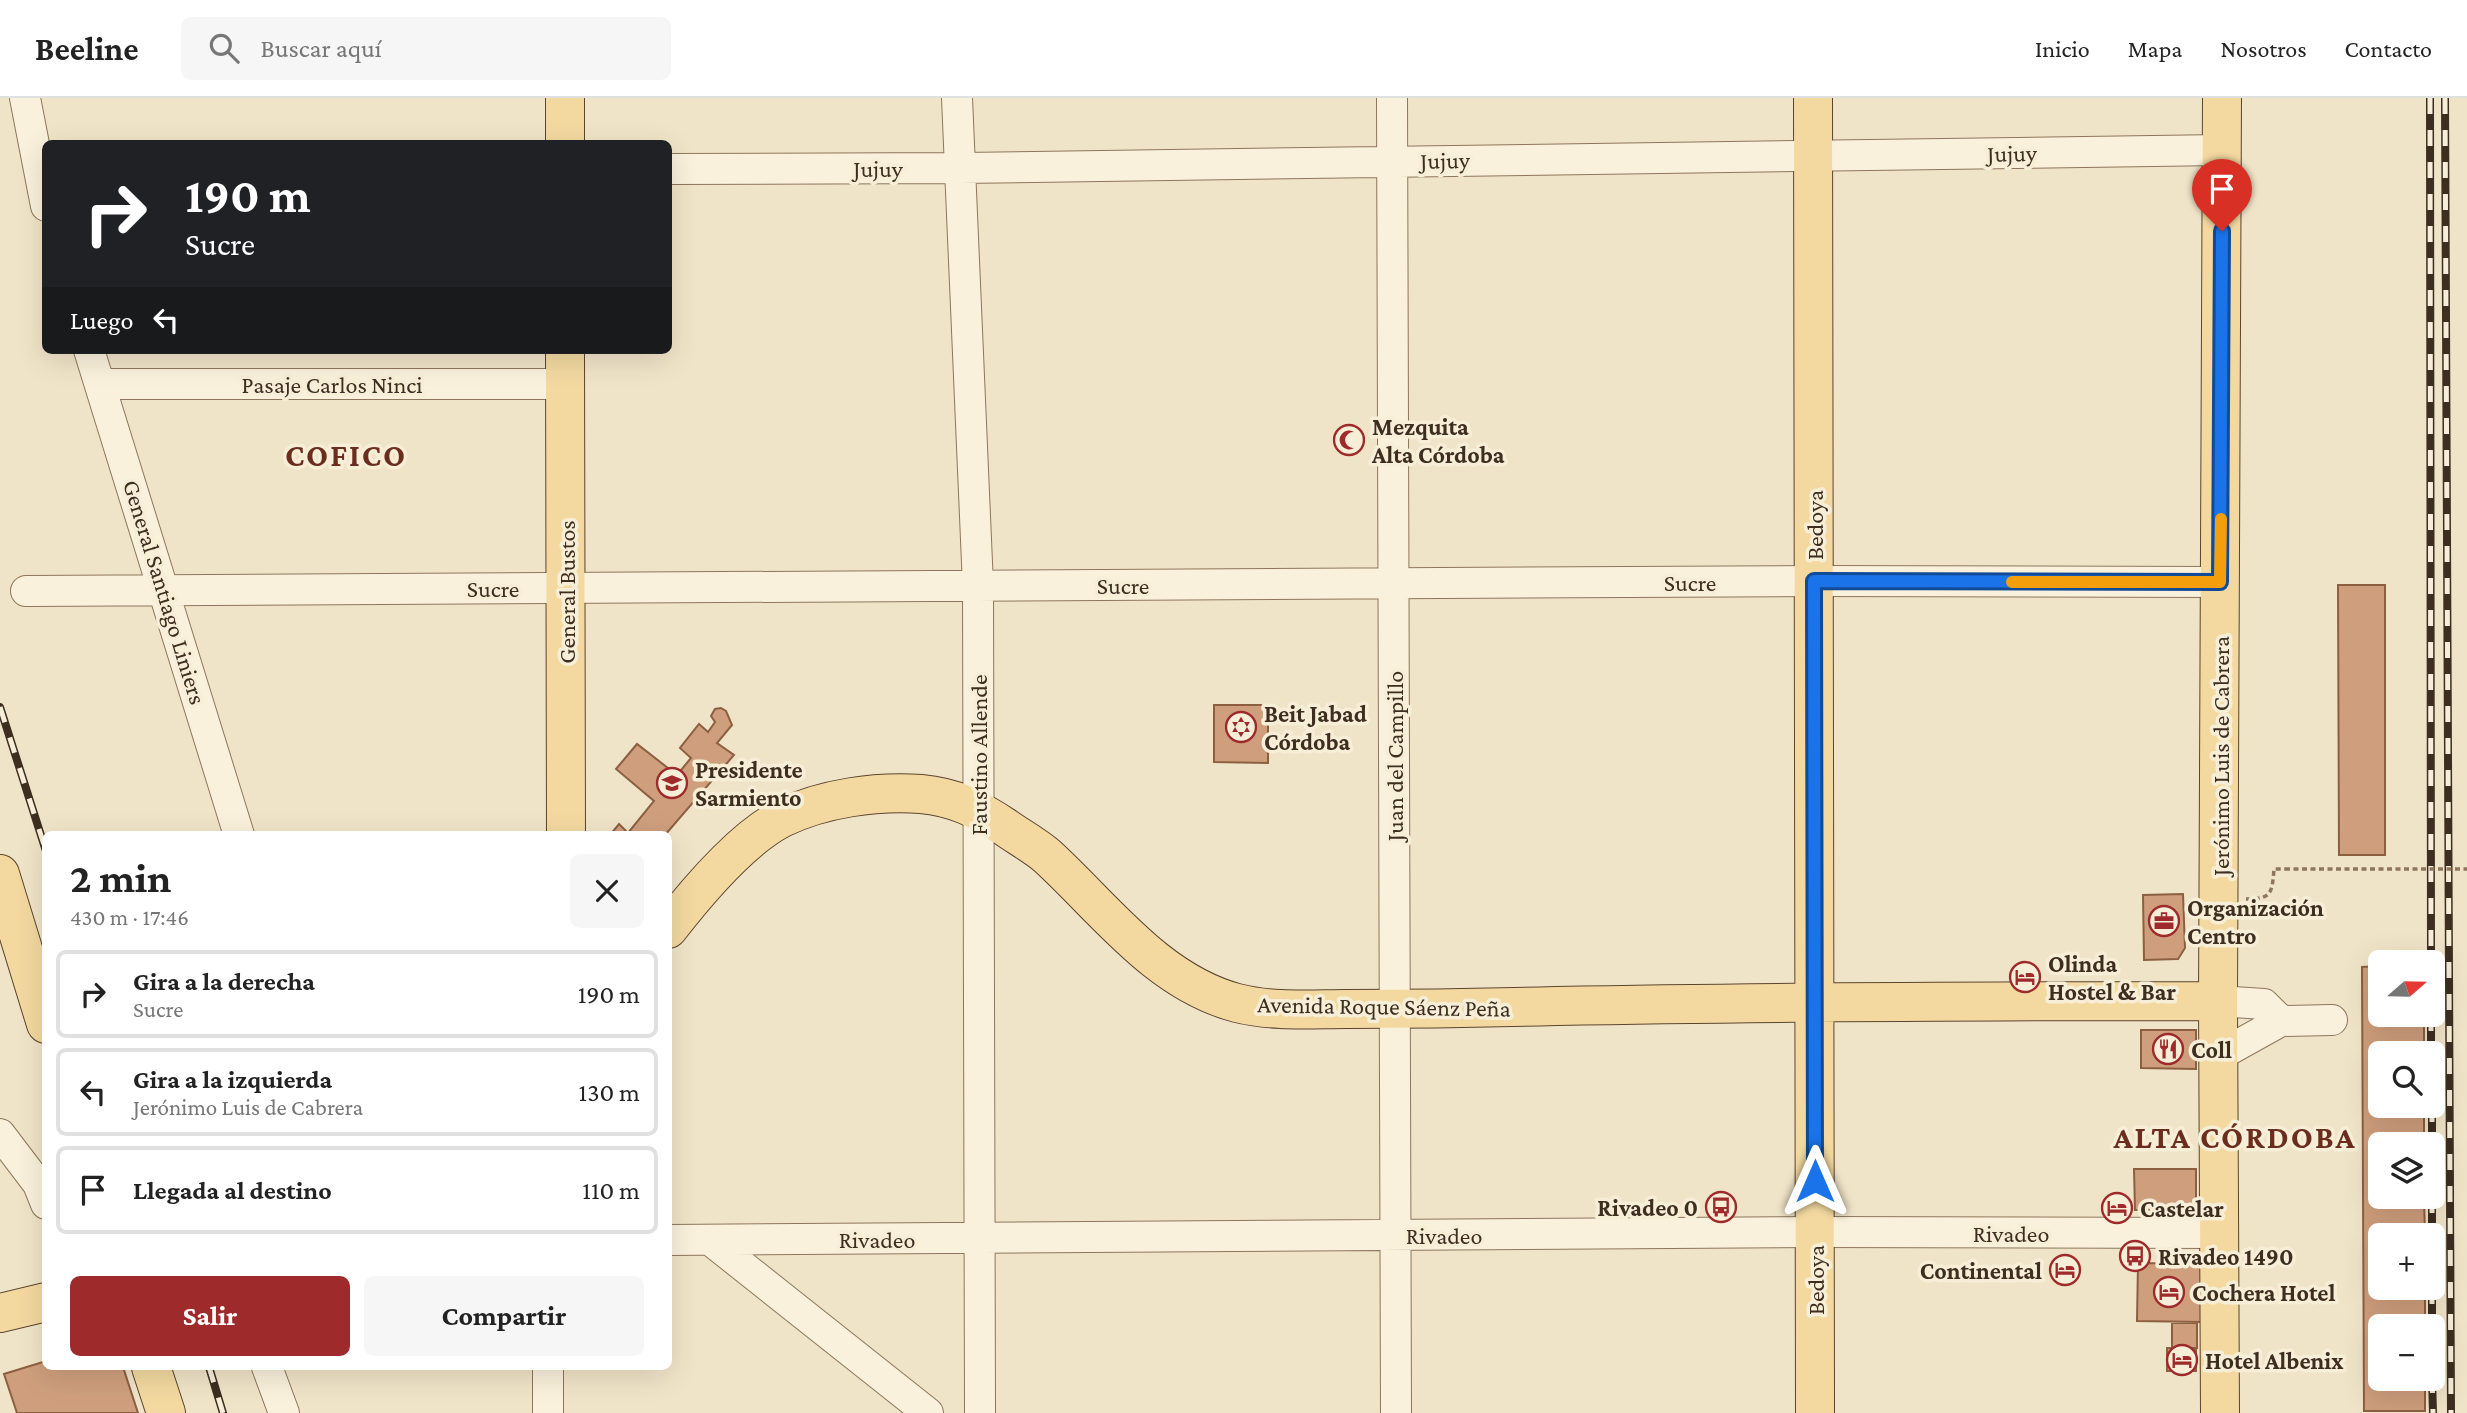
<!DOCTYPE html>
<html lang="es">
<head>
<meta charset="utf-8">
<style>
  :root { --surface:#fff; --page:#f6f6f6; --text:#222; --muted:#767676; --line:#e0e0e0; --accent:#9e2a2b }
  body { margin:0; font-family:"Crimson Pro",serif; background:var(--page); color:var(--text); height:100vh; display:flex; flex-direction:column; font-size:26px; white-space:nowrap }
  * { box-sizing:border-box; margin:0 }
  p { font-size:23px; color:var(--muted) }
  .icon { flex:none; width:38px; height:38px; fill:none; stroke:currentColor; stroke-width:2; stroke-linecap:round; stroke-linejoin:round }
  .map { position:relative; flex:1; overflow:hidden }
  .drawer { position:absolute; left:42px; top:733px; width:630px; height:539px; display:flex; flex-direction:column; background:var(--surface); border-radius:10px; box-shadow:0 7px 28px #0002 }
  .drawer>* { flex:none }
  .hud { position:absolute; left:42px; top:42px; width:630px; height:214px; border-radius:10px; box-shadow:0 7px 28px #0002; background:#202124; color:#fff; overflow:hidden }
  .needle { width:46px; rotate:70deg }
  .fabs { position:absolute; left:2368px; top:852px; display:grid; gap:14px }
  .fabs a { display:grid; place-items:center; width:77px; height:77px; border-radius:10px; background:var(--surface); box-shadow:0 7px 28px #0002; font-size:35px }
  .pin { position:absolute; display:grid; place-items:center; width:60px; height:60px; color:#fff; margin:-72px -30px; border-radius:50% 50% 50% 0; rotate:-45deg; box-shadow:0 0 7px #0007 }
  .pin .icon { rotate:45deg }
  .me { position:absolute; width:77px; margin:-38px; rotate:0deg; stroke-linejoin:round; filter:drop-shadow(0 0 5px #0008) }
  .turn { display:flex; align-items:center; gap:24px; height:147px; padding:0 28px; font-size:32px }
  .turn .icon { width:91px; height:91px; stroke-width:2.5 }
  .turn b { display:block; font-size:49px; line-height:60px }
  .then { display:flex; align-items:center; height:66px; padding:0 28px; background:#0003; gap:14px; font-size:26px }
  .round { display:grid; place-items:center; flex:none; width:74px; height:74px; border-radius:10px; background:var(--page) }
  .overview { display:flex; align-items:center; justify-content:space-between; height:119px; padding:0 28px }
  h1 { font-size:42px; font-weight:700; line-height:52px }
  .primary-button { display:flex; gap:14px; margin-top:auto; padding:14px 28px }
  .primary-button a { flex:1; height:80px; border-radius:10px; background:var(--accent); color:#fff; font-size:28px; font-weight:700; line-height:80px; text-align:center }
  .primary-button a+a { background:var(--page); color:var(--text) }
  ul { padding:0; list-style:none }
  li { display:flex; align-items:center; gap:21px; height:88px; margin:0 14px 10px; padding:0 14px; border:4px solid var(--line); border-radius:10px }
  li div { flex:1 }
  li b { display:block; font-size:26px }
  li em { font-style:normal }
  header { display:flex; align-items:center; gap:42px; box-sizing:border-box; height:98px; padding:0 35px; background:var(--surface); border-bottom:2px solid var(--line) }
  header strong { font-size:33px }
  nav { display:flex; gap:38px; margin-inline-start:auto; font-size:24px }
  .search { width:490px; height:63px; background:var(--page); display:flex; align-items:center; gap:18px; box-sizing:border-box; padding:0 24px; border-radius:10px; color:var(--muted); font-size:26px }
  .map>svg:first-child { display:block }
</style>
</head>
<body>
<header>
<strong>Beeline</strong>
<div class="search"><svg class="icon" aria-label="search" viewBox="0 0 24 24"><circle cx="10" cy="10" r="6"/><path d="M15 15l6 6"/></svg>Buscar aquí</div>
<nav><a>Inicio</a><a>Mapa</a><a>Nosotros</a><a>Contacto</a></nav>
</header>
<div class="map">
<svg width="2467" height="1315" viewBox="0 0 2467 1315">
  <rect width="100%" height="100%" fill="#f0e4c8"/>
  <path fill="#cf9f7d" stroke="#8d5f41" stroke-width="2" d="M2338,487H2385V757H2339Z
    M1214,607H1268V665L1214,664Z
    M721,610L726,613L732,627L717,645L734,657L665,737H610L619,726L628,735L654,703L616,671L637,646L677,677L691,660L680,650L699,626L708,634L715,624L711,618L715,611Z
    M2183,796L2185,850L2178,861L2144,862L2143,797Z
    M2380,868V917H2424V956H2380V1008H2424V1046H2380V1099H2424L2425,1138H2380V1190H2425V1228H2380V1281H2425V1313H2364L2362,869Z
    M2141,932H2196V971L2141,970Z
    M2134,1071H2196V1112H2135Z
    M2138,1165L2201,1166V1224L2137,1223Z
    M2172,1225H2197V1250H2172Z
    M2167,1250L2196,1251V1273H2167Z
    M46,1263V1269H123L138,1315H17L4,1276Z"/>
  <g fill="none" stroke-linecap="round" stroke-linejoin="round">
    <g stroke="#8d765c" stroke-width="32">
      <path id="minor" d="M25,0L46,108
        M957,0L978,488L980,1315
        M1392,0L1396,1315
        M668,71L960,70L2222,52
        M89,252L239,737
        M100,286H565
        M26,493L1814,483L2220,484
        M2218,903L2264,906L2281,923
        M2220,957L2281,923L2332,922
        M0,1036L38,1086L46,1106
        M668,1142L1815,1134L2219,1135
        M710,1142L928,1315
        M267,1269L284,1315
        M548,1315V1269"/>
    </g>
    <g stroke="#5b4430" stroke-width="40">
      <path id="major" d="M565,0V46
        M1813,0L1815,1315
        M565,252L566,737
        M0,776L46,926
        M668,831C696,795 741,741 782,720C824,700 875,693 921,696C955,699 978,711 1005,729C1019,739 1034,747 1047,758C1105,811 1157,884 1237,905C1272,914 1311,911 1346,911C1416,911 1486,910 1556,908C1777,904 1997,903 2218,903
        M0,1215L46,1204
        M151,1269L166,1315
        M2220,1315L2218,903L2222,0"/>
    </g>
    <path stroke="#8d765c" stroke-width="3.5" stroke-dasharray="5 3.5" stroke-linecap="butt" d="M2246,801C2272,801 2272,795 2274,771H2285"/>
    <use href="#minor" stroke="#faf1dc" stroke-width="30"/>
    <use href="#major" stroke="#f3d9a0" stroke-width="38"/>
    <g stroke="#3d2e20" stroke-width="8">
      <path id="rail" d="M2430,0L2431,864
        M2445,0L2451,1315
        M0,609L46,753
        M2431,917V956
        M2432,1008V1046
        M2432,1099V1138
        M2432,1190V1228
        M209,1269L223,1315
        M2432,1279L2433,1315"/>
    </g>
    <use href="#rail" stroke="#f7eed8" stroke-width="5" stroke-dasharray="16" stroke-linecap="butt"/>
    <path stroke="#8d765c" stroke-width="3.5" stroke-dasharray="5 3.5" stroke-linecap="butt" d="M2285,771H2467"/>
  </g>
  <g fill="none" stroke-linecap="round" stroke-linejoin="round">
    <g stroke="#114b97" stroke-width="18">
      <path id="route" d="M1815,1083L1814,483L2220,484L2222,133"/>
    </g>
    <use href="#route" stroke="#1a73e8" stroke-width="12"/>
    <path stroke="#f59e0b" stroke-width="12" d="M2012,484H2220L2221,421"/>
  </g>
  <defs>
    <g id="mosque-ring" transform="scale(1.575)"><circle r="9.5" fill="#f7eed8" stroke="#9e2a2b" stroke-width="1.5"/><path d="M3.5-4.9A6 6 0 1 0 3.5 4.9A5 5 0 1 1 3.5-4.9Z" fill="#9e2a2b"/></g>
    <g id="synagogue-ring" transform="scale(1.575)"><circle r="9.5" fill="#f7eed8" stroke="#9e2a2b" stroke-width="1.5"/><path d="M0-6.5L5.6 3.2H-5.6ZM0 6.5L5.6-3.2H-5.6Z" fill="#9e2a2b"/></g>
    <g id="school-ring" transform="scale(1.575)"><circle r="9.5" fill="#f7eed8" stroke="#9e2a2b" stroke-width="1.5"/><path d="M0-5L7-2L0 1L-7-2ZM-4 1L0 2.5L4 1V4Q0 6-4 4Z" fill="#9e2a2b"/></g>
    <g id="office-ring" transform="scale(1.575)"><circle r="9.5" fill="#f7eed8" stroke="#9e2a2b" stroke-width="1.5"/><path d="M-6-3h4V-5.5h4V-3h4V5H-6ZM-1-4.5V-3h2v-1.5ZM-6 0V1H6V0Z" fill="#9e2a2b"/></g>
    <g id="hotel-ring" transform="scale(1.575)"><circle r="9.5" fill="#f7eed8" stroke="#9e2a2b" stroke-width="1.5"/><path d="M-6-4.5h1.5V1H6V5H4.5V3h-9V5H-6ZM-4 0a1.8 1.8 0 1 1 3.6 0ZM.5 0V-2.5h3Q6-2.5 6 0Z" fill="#9e2a2b"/></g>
    <g id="restaurant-ring" transform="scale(1.575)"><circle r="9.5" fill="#f7eed8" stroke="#9e2a2b" stroke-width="1.5"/><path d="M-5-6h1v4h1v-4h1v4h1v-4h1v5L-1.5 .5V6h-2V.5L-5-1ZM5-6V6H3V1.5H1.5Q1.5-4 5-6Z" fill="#9e2a2b"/></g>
    <g id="bus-ring" transform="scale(1.575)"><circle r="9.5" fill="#f7eed8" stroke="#9e2a2b" stroke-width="1.5"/><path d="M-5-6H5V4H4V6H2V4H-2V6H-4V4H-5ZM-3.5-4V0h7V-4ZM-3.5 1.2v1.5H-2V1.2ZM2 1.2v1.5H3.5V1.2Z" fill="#9e2a2b"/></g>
  </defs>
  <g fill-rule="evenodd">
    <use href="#mosque-ring" x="1349" y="342"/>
    <use href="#synagogue-ring" x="1241" y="629"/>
    <use href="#school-ring" x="672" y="685"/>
    <use href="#office-ring" x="2164" y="823"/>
    <use href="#hotel-ring" x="2025" y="879"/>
    <use href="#restaurant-ring" x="2168" y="951"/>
    <use href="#bus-ring" x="1721" y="1109"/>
    <use href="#hotel-ring" x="2117" y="1110"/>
    <use href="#bus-ring" x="2135" y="1158"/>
    <use href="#hotel-ring" x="2065" y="1172"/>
    <use href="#hotel-ring" x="2169" y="1194"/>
    <use href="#hotel-ring" x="2182" y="1262"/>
  </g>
  <g text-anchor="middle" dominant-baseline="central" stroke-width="7" stroke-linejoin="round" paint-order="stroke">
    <g font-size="24" fill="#3d2e20" stroke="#f7eed8">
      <text transform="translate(2012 55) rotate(-1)">Jujuy</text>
      <text transform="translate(1445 62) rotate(-1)">Jujuy</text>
      <text x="878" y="70">Jujuy</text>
      <text x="332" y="286">Pasaje Carlos Ninci</text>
      <text transform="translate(1814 427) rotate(-90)">Bedoya</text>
      <text x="1690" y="484">Sucre</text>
      <text x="1123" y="487">Sucre</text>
      <text x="493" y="490">Sucre</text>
      <text transform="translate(165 494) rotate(73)">General Santiago Liniers</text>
      <text transform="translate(566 494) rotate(-90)">General Bustos</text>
      <text transform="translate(978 657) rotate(-90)">Faustino Allende</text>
      <text transform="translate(1394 658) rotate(-90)">Juan del Campillo</text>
      <text transform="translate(2220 658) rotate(-90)">Jerónimo Luis de Cabrera</text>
      <text transform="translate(1384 908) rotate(1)">Avenida Roque Sáenz Peña</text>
      <text x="2011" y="1135">Rivadeo</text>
      <text x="1444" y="1137">Rivadeo</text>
      <text x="877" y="1141">Rivadeo</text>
      <text transform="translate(1815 1182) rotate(-90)">Bedoya</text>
    </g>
    <g font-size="24" font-weight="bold" fill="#3d2e20" stroke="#f7eed8" text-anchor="start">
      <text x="1372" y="328">Mezquita<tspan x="1372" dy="28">Alta Córdoba</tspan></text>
      <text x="1264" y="615">Beit Jabad<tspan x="1264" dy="28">Córdoba</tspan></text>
      <text x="695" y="671">Presidente<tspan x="695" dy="28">Sarmiento</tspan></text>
      <text x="2187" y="809">Organización<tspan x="2187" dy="28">Centro</tspan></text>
      <text x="2048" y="865">Olinda<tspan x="2048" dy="28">Hostel &amp; Bar</tspan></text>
      <text x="2191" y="951">Coll</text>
      <text x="1698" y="1109" text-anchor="end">Rivadeo 0</text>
      <text x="2140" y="1110">Castelar</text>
      <text x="2158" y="1158">Rivadeo 1490</text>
      <text x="2042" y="1172" text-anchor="end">Continental</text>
      <text x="2192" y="1194">Cochera Hotel</text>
      <text x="2205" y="1262">Hotel Albenix</text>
    </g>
    <g font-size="32" font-weight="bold" letter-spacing="2" fill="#6b2e1e" stroke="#f7eed8">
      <text x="346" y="357">COFICO</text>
      <text x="2235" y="1039">ALTA CÓRDOBA</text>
    </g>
  </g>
</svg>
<div class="fabs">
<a><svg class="needle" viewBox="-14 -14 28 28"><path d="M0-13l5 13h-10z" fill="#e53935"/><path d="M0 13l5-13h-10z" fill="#767676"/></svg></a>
<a><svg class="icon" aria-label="search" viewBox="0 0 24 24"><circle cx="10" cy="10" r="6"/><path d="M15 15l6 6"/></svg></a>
<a><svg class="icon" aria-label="layers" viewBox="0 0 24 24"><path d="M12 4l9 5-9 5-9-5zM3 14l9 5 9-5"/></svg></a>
<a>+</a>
<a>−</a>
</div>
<div class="pin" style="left:2222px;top:133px;background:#d93025"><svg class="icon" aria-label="arrive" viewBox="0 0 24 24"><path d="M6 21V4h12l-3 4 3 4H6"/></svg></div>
<svg class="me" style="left:1815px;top:1083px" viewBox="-20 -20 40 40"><path d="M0-17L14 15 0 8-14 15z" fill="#1a73e8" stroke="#fff" stroke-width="4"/></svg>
<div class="hud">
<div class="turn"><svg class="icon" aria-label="right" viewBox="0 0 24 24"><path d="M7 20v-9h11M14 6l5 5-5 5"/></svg><div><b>190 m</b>Sucre</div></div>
<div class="then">Luego<svg class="icon" aria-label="left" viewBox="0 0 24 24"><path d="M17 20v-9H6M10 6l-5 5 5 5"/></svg></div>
</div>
<section class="drawer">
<div class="overview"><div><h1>2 min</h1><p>430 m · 17:46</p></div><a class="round"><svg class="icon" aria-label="close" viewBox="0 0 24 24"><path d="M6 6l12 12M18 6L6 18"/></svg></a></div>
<ul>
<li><svg class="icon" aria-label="right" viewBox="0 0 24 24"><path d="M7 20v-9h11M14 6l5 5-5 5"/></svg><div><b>Gira a la derecha</b><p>Sucre</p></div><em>190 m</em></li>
<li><svg class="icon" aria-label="left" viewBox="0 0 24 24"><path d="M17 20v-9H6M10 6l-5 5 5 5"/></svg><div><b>Gira a la izquierda</b><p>Jerónimo Luis de Cabrera</p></div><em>130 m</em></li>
<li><svg class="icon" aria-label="arrive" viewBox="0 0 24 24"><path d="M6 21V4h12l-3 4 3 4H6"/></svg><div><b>Llegada al destino</b></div><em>110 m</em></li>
</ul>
<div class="primary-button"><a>Salir</a><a>Compartir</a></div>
</section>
</div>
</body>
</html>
